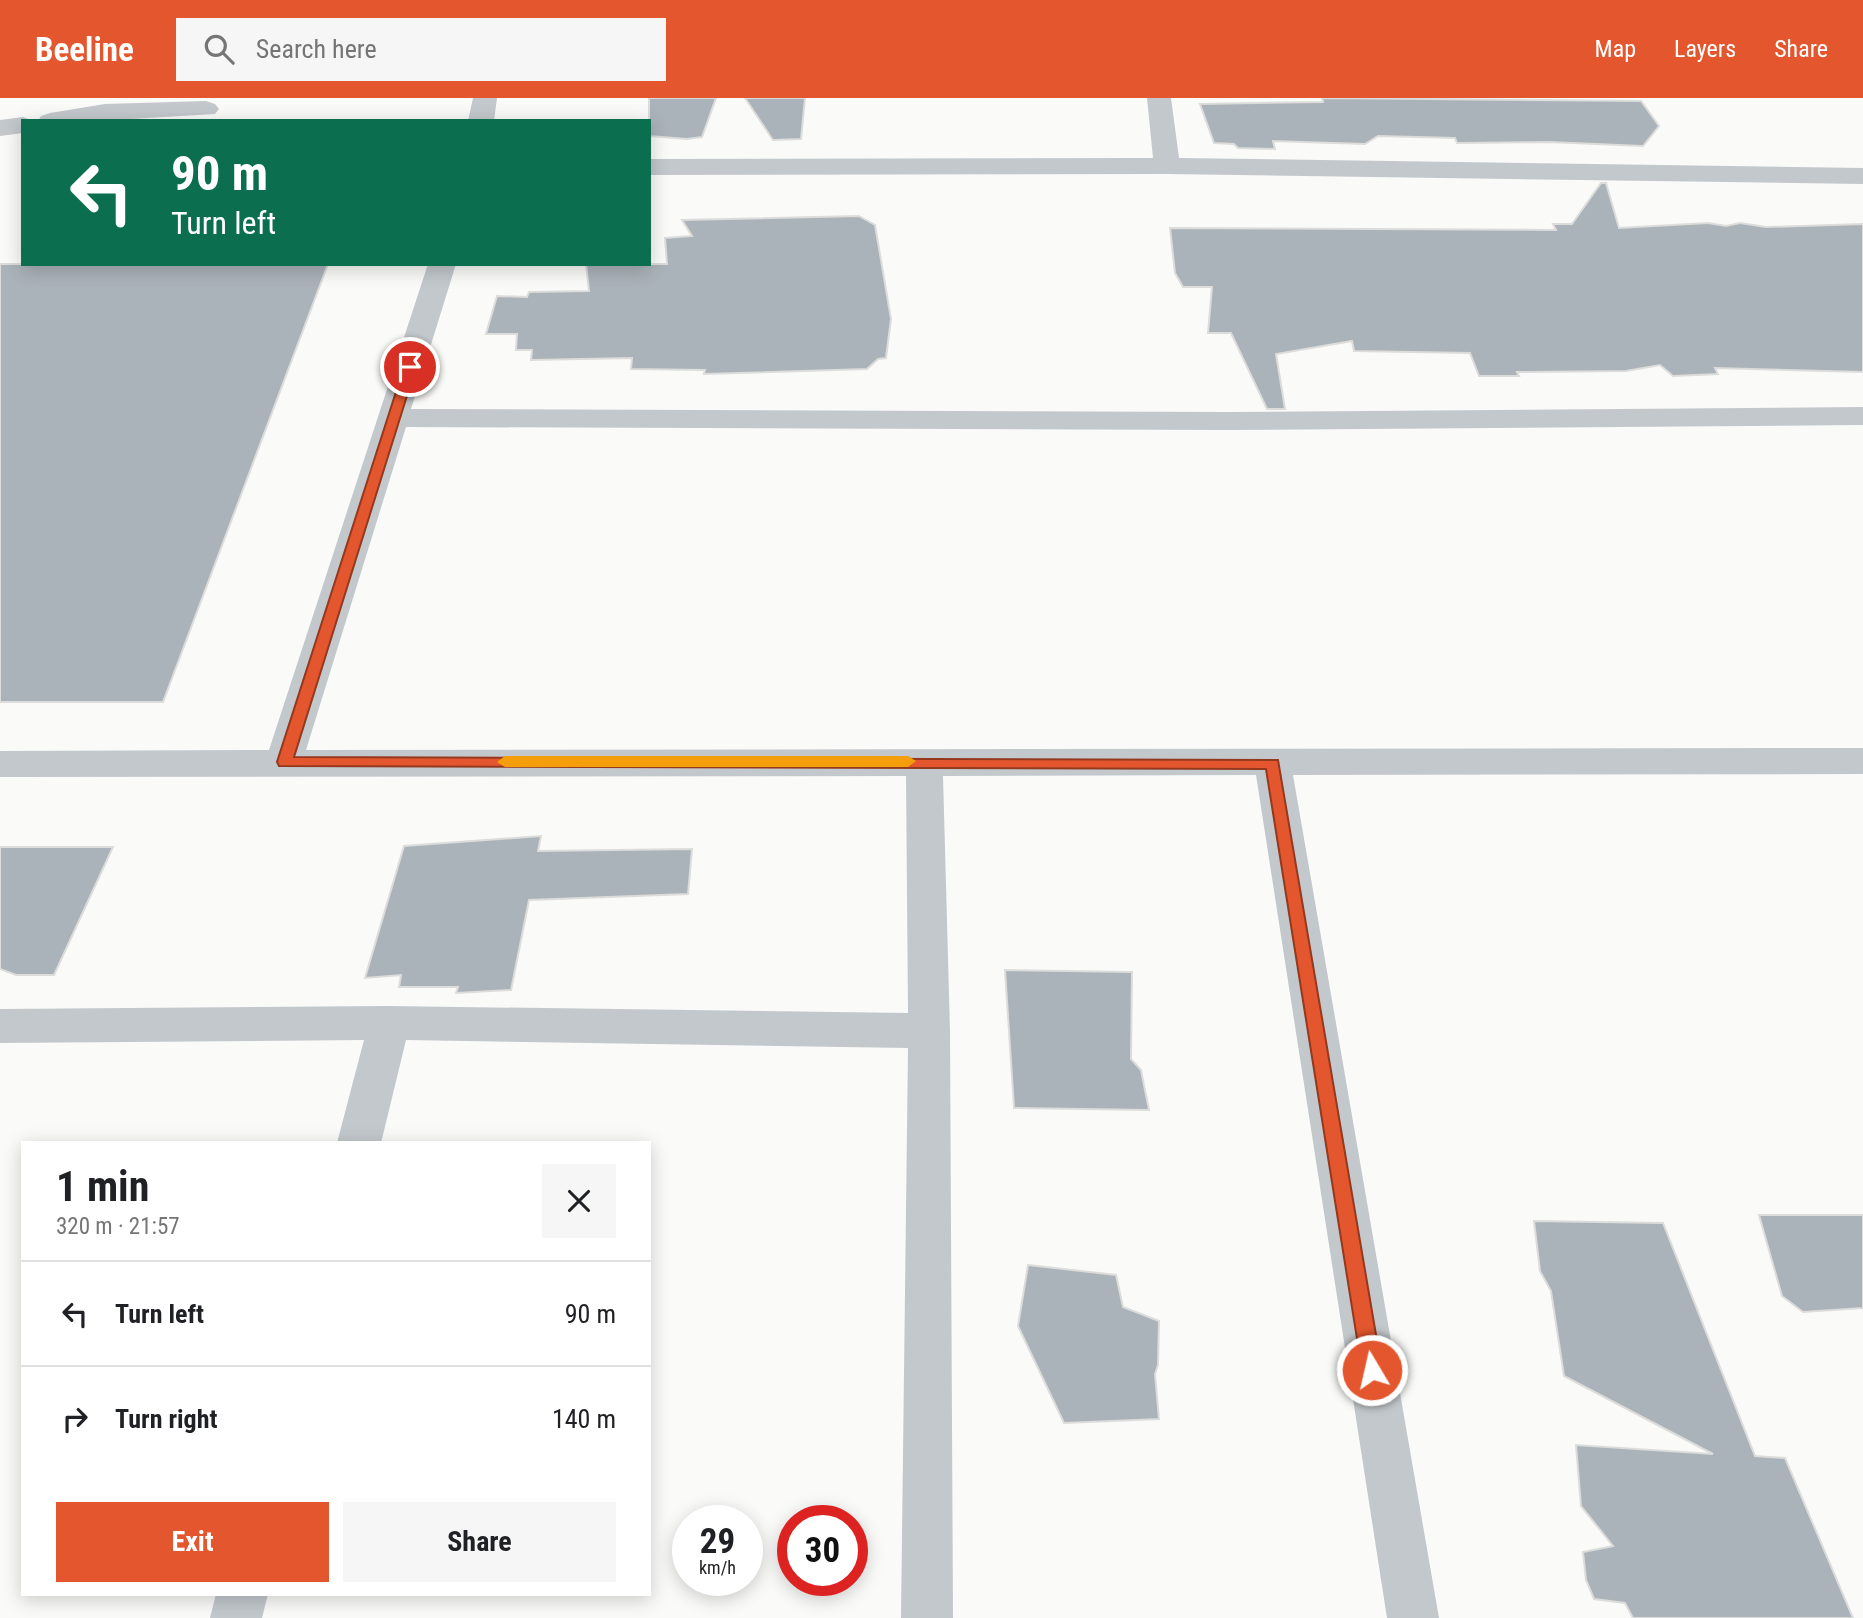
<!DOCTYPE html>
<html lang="en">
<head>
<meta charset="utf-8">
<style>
  :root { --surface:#fff; --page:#f6f6f6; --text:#202124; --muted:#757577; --line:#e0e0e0; --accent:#e4572e }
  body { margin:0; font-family:"Roboto Condensed",sans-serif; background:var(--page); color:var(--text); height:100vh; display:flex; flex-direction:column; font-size:26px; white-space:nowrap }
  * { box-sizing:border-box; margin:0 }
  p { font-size:23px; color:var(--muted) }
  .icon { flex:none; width:38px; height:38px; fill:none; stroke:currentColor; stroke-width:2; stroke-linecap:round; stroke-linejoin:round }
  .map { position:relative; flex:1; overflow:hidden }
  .panel { position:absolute; left:21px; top:1043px; width:630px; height:455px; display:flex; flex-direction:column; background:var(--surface); border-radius:0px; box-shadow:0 4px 18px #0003 }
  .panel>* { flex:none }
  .top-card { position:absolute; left:21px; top:21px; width:630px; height:147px; border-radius:0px; box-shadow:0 4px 18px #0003; background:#0b6e4f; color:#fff; overflow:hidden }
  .speed { position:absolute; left:672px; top:1407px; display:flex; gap:14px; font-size:35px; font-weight:700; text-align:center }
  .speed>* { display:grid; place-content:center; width:91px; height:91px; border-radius:50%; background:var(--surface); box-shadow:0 4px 18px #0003; line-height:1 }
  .speed small { font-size:18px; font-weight:400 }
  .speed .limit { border:10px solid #d22; background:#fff; color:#111 }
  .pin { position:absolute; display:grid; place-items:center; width:60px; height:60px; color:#fff; margin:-30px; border:4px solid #fff; border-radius:50%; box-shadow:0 2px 7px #0007 }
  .me { position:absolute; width:77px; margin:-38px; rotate:351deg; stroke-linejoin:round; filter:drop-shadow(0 0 5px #0008) }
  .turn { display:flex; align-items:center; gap:24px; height:147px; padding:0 35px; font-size:32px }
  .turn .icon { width:91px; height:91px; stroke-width:2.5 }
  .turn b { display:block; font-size:49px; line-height:60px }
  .round { display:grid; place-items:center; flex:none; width:74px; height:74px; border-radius:0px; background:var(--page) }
  .head { display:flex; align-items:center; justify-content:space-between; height:119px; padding:0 35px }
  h1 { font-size:42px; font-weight:700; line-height:52px }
  .button { display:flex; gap:14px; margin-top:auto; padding:14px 35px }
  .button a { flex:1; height:80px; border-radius:0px; background:var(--accent); color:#fff; font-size:28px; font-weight:700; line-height:80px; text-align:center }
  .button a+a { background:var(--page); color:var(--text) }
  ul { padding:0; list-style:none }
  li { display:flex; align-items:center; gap:21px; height:105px; padding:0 35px; border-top:2px solid var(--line) }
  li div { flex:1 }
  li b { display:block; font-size:26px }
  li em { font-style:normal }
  header { display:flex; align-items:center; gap:42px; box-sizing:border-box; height:98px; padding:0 35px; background:var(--accent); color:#fff }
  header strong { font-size:33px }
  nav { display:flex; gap:38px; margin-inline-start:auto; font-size:24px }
  .search { width:490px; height:63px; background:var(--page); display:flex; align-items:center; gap:18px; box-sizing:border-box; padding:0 24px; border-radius:0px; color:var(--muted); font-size:26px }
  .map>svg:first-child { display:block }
</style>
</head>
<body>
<header>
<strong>Beeline</strong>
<div class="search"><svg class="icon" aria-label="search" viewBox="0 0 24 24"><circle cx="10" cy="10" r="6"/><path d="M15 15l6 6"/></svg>Search here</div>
<nav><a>Map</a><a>Layers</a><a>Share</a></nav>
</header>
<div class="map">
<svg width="1863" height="1520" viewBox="0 0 1863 1520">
  <rect width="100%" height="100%" fill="#fafaf8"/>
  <path fill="#aab3b9" stroke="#dcdcda" stroke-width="2" d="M649,0H716L702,39L687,41L649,38Z
    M745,0H805L801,41L773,42Z
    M1322,0L1641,3L1659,28L1643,48L1549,44L1457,45L1455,40L1378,38L1365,46L1273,43L1275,51L1238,50L1234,46L1214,45L1200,6L1323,4Z
    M1601,85H1606L1619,130L1708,125L1726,128L1740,125L1766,129L1863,126V274L1715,270L1718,276L1673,278L1660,267L1626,273L1517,274L1519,278H1479L1470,255L1354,253L1352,243L1276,256L1285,311H1267L1231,235H1208L1212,189H1183L1175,175L1170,130L1556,132L1553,126H1572Z
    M859,118L875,127L891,221L886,260L878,261L867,271L704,276L705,272L631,271L632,260L531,262L532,252H516L517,236H486L497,198L527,199L529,194L589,193L586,166H667L665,140L692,138L682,122Z
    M0,166H328L163,604H0Z
    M541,738L538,753L692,751L688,796L529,802L511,892L456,895L458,889H399L401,877L365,880L404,748Z
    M0,749H113L54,877H16L0,871Z
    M1005,872L1132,874L1131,961L1141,972L1149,1012L1014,1010Z
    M1759,1117H1863V1210L1803,1214L1782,1198Z
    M1534,1123L1663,1125L1755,1358L1785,1360L1853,1520H1633L1625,1505L1594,1501L1586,1482L1583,1454L1613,1448L1581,1408L1576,1347L1713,1356L1564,1278L1551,1193L1540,1173Z
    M1028,1167L1116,1177L1123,1209L1159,1223L1158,1267L1155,1276L1159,1321L1064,1325L1018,1228Z"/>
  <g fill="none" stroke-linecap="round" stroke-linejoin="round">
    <path fill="#c3c8cc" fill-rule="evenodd" d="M473,0H497L494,23H468Z
      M1147,0H1171L1179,60L1863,70V86L1167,76L649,77V61L1153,60Z
      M206,3L215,6L219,11L215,16L98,23H38L41,18L50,15L105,6Z
      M23,19L33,23H23V35L0,38V22Z
      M428,166H456L411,311L1228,314L1863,309V327L1228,332L406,329L306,652L1863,650V676L1293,677L1439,1520H1387L1256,677L943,678L950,933L953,1520H901L908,950L406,942L381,1045H337L364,942L0,945V911L389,908L908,915L906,678L0,679V653L269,652Z
      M216,1496H268L262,1520H210Z"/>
  </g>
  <path fill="#e4572e" stroke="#94391e" stroke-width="2" d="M410,265L416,269L294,659L1278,662L1382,1272L1379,1279L1372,1281L1365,1279L1362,1272L1266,671L279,668L277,664L404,269Z"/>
  <path fill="#f59e0b" d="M505,658H908L916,663L908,669H505L497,664Z"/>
</svg>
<div class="speed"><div>29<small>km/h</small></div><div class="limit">30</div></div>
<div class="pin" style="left:410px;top:269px;background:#d93025"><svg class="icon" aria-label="arrive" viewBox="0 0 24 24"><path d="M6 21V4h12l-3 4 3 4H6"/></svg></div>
<svg class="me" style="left:1372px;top:1272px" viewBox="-20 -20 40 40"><circle r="17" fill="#e4572e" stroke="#fff" stroke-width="3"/><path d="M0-11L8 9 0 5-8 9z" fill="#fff"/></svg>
<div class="top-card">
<div class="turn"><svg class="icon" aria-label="left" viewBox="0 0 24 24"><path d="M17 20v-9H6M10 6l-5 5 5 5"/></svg><div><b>90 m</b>Turn left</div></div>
</div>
<section class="panel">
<div class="head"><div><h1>1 min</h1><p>320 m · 21:57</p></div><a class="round"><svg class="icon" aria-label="close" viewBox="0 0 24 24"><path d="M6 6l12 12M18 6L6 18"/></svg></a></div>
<ul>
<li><svg class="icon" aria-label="left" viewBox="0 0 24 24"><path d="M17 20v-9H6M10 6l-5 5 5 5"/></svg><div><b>Turn left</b></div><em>90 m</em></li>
<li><svg class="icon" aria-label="right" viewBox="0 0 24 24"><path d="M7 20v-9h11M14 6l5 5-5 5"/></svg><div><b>Turn right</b></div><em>140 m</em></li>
</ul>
<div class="button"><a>Exit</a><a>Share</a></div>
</section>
</div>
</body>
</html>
